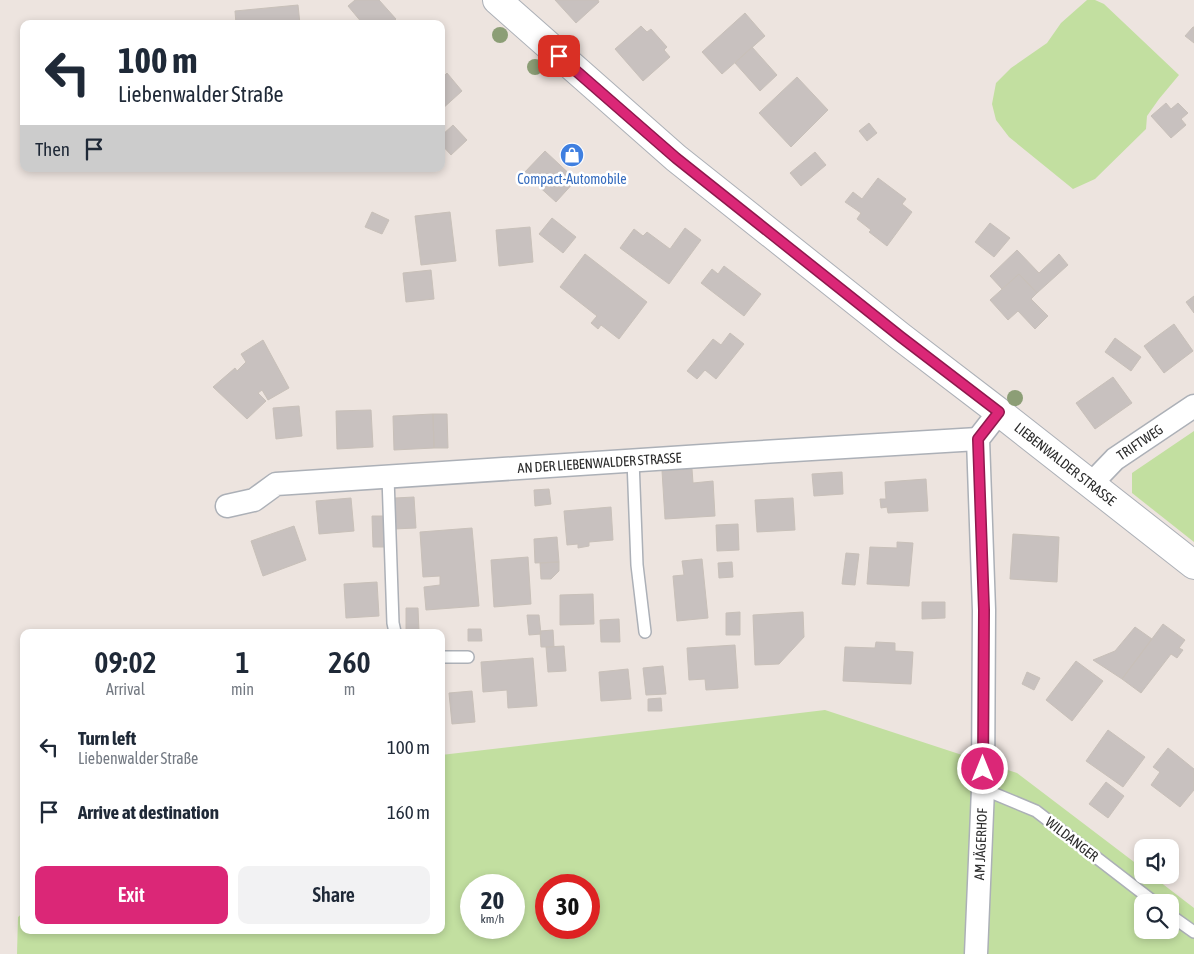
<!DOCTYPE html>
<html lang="en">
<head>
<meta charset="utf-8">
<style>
  :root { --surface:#fff; --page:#f2f2f3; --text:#1f2937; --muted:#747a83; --accent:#db2777 }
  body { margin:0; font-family:"Asap Condensed",sans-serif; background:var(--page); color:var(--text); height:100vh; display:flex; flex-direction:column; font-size:19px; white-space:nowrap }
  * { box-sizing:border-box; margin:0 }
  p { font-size:16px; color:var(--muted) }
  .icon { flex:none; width:28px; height:28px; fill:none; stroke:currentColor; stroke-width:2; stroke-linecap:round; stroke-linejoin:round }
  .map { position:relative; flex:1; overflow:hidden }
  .side { position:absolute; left:20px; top:629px; width:425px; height:305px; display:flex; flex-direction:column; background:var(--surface); border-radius:10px; box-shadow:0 2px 8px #0003 }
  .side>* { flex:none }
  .top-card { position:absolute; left:20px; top:20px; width:425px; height:152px; border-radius:10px; box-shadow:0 2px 8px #0003; background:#fff; color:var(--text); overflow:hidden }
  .fabs { position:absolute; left:1134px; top:839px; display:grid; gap:10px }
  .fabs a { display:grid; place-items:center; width:45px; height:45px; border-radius:10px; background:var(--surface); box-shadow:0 2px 8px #0003; font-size:25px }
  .speed { position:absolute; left:460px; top:874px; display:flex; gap:10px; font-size:25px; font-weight:700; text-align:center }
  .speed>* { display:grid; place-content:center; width:65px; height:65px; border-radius:50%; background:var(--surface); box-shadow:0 2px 8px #0003; line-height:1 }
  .speed small { font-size:12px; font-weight:400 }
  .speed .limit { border:8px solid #d22; background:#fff; color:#111 }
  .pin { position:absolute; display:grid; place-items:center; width:42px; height:42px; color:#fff; margin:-21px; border-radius:10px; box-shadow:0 2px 8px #0006 }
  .me { position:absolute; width:55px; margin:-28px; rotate:0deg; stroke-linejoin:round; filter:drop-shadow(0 0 4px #0008) }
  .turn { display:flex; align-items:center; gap:18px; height:105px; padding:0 15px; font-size:22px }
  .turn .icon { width:65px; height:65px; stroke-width:2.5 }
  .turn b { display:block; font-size:35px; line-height:42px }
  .then { display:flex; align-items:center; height:48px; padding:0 15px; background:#0003; gap:10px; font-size:19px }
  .eta { display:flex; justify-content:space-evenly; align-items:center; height:85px; text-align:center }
  .eta b { font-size:30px; font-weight:600; line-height:35px }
  .action { display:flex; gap:10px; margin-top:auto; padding:10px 15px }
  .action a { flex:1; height:58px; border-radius:10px; background:var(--accent); color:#fff; font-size:20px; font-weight:600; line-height:58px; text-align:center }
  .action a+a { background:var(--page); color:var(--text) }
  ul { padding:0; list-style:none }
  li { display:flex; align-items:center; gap:15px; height:65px; padding:0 15px }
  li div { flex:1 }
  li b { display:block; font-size:19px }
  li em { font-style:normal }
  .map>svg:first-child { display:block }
</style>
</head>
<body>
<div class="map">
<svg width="1194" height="954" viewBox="0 0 1194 954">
  <rect width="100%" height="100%" fill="#ede4df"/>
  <path fill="#c2dfa0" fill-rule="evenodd" d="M1087,0H1095L1104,4L1179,75L1159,99L1147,116L1146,129L1095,179L1073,189L1009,137L996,120L992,104L996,83L1011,68L1047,43L1061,23Z
    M1194,431V542L1132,493V473Z
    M825,710L1017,773L1142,868V875H1151L1194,908V954H17L18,917L24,912V930H441V755ZM471,885H514V928H471ZM546,885H589V928H546ZM1142,902H1170V930H1142Z"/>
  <path fill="#c8c1bf" stroke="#c8c0b9" d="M355,0H379L396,19L391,24H363L348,6Z
    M555,0H598L599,2L576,23Z
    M298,5L300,24H236L235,11Z
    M745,13L765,36L722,74L702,52Z
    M641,26L647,32L651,29L667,47L664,50L670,57L643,81L615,49Z
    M1193,27H1194V43L1185,36Z
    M752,47L777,75L760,91L735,63Z
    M441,73L444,76L447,73L462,91L441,110Z
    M797,77L828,110L791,147L759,113Z
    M1166,103L1171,109L1178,103L1188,113L1181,119L1186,125L1171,138L1151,116Z
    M869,123L877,133L867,141L859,131Z
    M453,125L467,140L451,155L441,144V136Z
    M545,151L576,180L556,202L524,173Z
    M815,152L826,165L801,186L790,173Z
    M878,178L906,199L902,204L912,212L887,246L869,232L871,230L857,219L861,213L845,202L853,192L862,199Z
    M372,212L389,220L382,234L365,227Z
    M450,212L456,261L421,265L415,216Z
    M552,218L576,237L563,253L539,234Z
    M990,223L1010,238L994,257L975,242Z
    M530,227L533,262L499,266L496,230Z
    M685,228L701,240L669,284L620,248L634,229L643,236L647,232L670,249Z
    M1017,250L1039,273L1059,254L1068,265L1037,293L1019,274L1002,289L990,276Z
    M585,254L647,302L619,339L601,325L598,329L591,323L597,316L560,287Z
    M724,266L761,294L744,316L701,283L712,269L718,274Z
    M431,270L434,299L406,302L403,273Z
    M1019,274L1037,293L1031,299L1048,316L1035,329L1018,311L1008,320L990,300Z
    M1194,296V313L1186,302Z
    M1174,324L1193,351L1164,373L1144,346Z
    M730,333L744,344L716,379L705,370L697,379L687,371L713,339L721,345Z
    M1115,338L1141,357L1131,371L1105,352Z
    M263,340L289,388L268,400L262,390L258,393L266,401L247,419L213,387L235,368L237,371L246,362L241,354Z
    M1113,377L1132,403L1095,429L1076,403Z
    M299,406L302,436L276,439L273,408Z
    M371,410L373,447L337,449L336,411Z
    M433,414H447L448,448H434Z
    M433,414L434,448L394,450L393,416Z
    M692,469L693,483L713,481L715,516L665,519L662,471Z
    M842,472L843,494L814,496L812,474Z
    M926,479L928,511L888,513L887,507L881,508L880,499H886L885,482Z
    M549,489L551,504L535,506L534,490Z
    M414,497L416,528L393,529L395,498Z
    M351,498L354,531L319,534L316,501Z
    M793,498L795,530L757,532L755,500Z
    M611,507L613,540L589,542V546L578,548V544L567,545L564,511Z
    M372,516H385V547H373Z
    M738,524L739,550L717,551L716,525Z
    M294,526L306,560L263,576L251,541Z
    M472,528L479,606L426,610L424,587L440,585V576L423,577L420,532Z
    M1013,534L1059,537L1057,582L1010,579Z
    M557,537L559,562L535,563L534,539Z
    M897,542L913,543L909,586L867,584L870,547L897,548Z
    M846,553L859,554L855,585L842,584Z
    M528,557L531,604L494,607L491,560Z
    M702,559L708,618L677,621L673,576L684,575L682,561Z
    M559,562V571L551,579H541L540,563Z
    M732,562L733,577L719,578L718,563Z
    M377,582L379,616L346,618L344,584Z
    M593,594L594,624L560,625V595Z
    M922,602H945V618L922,619Z
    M406,608H418L419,632H406Z
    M740,612V635H726V613Z
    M803,612L804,637L779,664L755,665L753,615Z
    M527,615H539L541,634L529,635Z
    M619,619L620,642H601L600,620Z
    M1163,624L1185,640L1179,648L1183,650L1177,658L1171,654L1141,693L1122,679Z
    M1135,627L1152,639L1122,679L1093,660L1115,651Z
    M468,629H481L482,641H468Z
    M553,630L554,647H541L540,631Z
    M876,642L895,643V651L913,652L911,684L843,681L845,647L875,648Z
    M735,645L738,688L706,690L705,679L689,680L687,648Z
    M564,646L566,671L548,672L546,647Z
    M533,658L537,706L508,708L507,690L483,692L481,662Z
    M1076,661L1103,681L1072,721L1046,700Z
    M663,666L666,694L646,695L643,668Z
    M628,669L631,699L601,701L599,672Z
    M1027,672L1040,678L1034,690L1022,684Z
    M472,691L475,722L452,724L449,693Z
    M661,698L662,711H648V699Z
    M1108,730L1145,757L1123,787L1086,761Z
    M1168,748L1194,769V790L1180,807L1151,785L1160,772L1153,767Z
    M1106,782L1124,796L1108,818L1089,804Z"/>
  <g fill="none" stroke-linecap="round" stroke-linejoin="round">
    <g stroke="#acb0b7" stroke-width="14">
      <path id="service" d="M633,460L637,565L645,632
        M388,477L393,623L395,632
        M441,657H468
        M983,789L1036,811L1154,902
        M1170,915L1194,932"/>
    </g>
    <g stroke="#acb0b7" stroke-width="25">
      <g id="minor">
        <path id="s1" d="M1090,485L1115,459L1194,406"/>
        <path id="s2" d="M227,506L254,500L276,484L747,453L978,439"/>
        <path id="s3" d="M976,954L983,789L984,610L978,439L999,412"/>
      </g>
    </g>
    <g stroke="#acb0b7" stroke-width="30">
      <g id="secondary">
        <path id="s4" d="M497,0L676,158L901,337L999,412L1194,565"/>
      </g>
    </g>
    <use href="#service" stroke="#fff" stroke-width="11"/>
    <use href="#minor" stroke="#fff" stroke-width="22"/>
    <use href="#secondary" stroke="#fff" stroke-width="28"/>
  </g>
  <g fill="#8c9e76">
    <circle cx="500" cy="35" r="8"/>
    <circle cx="535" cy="67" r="8"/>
    <circle cx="1015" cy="398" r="8"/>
  </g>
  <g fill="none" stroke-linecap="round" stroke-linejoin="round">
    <g stroke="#8e194d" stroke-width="12">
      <path id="route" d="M559,56L676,158L901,337L999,412L978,439L984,610L983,769"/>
    </g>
    <use href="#route" stroke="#db2777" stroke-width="9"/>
  </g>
  <defs>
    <g id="shop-disc" transform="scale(1.25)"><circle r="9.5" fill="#3f7fe0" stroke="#fff"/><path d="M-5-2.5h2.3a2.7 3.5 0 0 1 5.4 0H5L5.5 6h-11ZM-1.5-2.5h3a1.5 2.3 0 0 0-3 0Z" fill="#fff"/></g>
  </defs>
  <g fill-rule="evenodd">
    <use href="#shop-disc" x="572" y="155"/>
  </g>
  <g text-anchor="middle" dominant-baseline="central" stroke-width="5" stroke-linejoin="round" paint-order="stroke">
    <g font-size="14" fill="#366cbe" stroke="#fff">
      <text x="572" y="179">Compact-Automobile</text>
    </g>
    <g font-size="14" fill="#2c2c2c" stroke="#fff">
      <text stroke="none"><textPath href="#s1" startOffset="66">TRIFTWEG</textPath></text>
      <text stroke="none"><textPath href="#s2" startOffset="379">AN DER LIEBENWALDER STRASSE</textPath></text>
      <text stroke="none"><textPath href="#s4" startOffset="734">LIEBENWALDER STRASSE</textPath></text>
      <text transform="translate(1072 839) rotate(38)">WILDANGER</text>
      <text stroke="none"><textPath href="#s3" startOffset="110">AM JÄGERHOF</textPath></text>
    </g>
  </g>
</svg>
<div class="fabs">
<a><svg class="icon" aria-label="sound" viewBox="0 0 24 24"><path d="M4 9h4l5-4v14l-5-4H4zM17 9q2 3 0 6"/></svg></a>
<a><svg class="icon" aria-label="search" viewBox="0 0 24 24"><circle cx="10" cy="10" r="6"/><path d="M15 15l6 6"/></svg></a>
</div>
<div class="speed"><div>20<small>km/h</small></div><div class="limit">30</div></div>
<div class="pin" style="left:559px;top:56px;background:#d93025"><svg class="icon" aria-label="arrive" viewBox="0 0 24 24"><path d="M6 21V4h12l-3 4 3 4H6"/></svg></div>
<svg class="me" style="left:983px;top:769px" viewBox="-20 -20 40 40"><circle r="17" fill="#db2777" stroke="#fff" stroke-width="3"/><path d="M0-11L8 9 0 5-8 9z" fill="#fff"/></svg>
<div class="top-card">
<div class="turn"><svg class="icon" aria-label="left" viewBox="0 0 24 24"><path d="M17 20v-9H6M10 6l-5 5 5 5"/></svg><div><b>100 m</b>Liebenwalder Straße</div></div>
<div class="then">Then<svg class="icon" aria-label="arrive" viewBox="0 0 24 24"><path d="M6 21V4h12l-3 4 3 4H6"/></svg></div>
</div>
<section class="side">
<div class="eta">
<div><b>09:02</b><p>Arrival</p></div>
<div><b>1</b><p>min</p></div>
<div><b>260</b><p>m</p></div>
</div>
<ul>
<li><svg class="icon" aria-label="left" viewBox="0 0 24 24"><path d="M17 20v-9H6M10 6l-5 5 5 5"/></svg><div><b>Turn left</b><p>Liebenwalder Straße</p></div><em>100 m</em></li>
<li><svg class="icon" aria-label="arrive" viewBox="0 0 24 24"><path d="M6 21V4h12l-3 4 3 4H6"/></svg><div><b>Arrive at destination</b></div><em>160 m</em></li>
</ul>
<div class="action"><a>Exit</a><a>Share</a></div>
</section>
</div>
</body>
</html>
